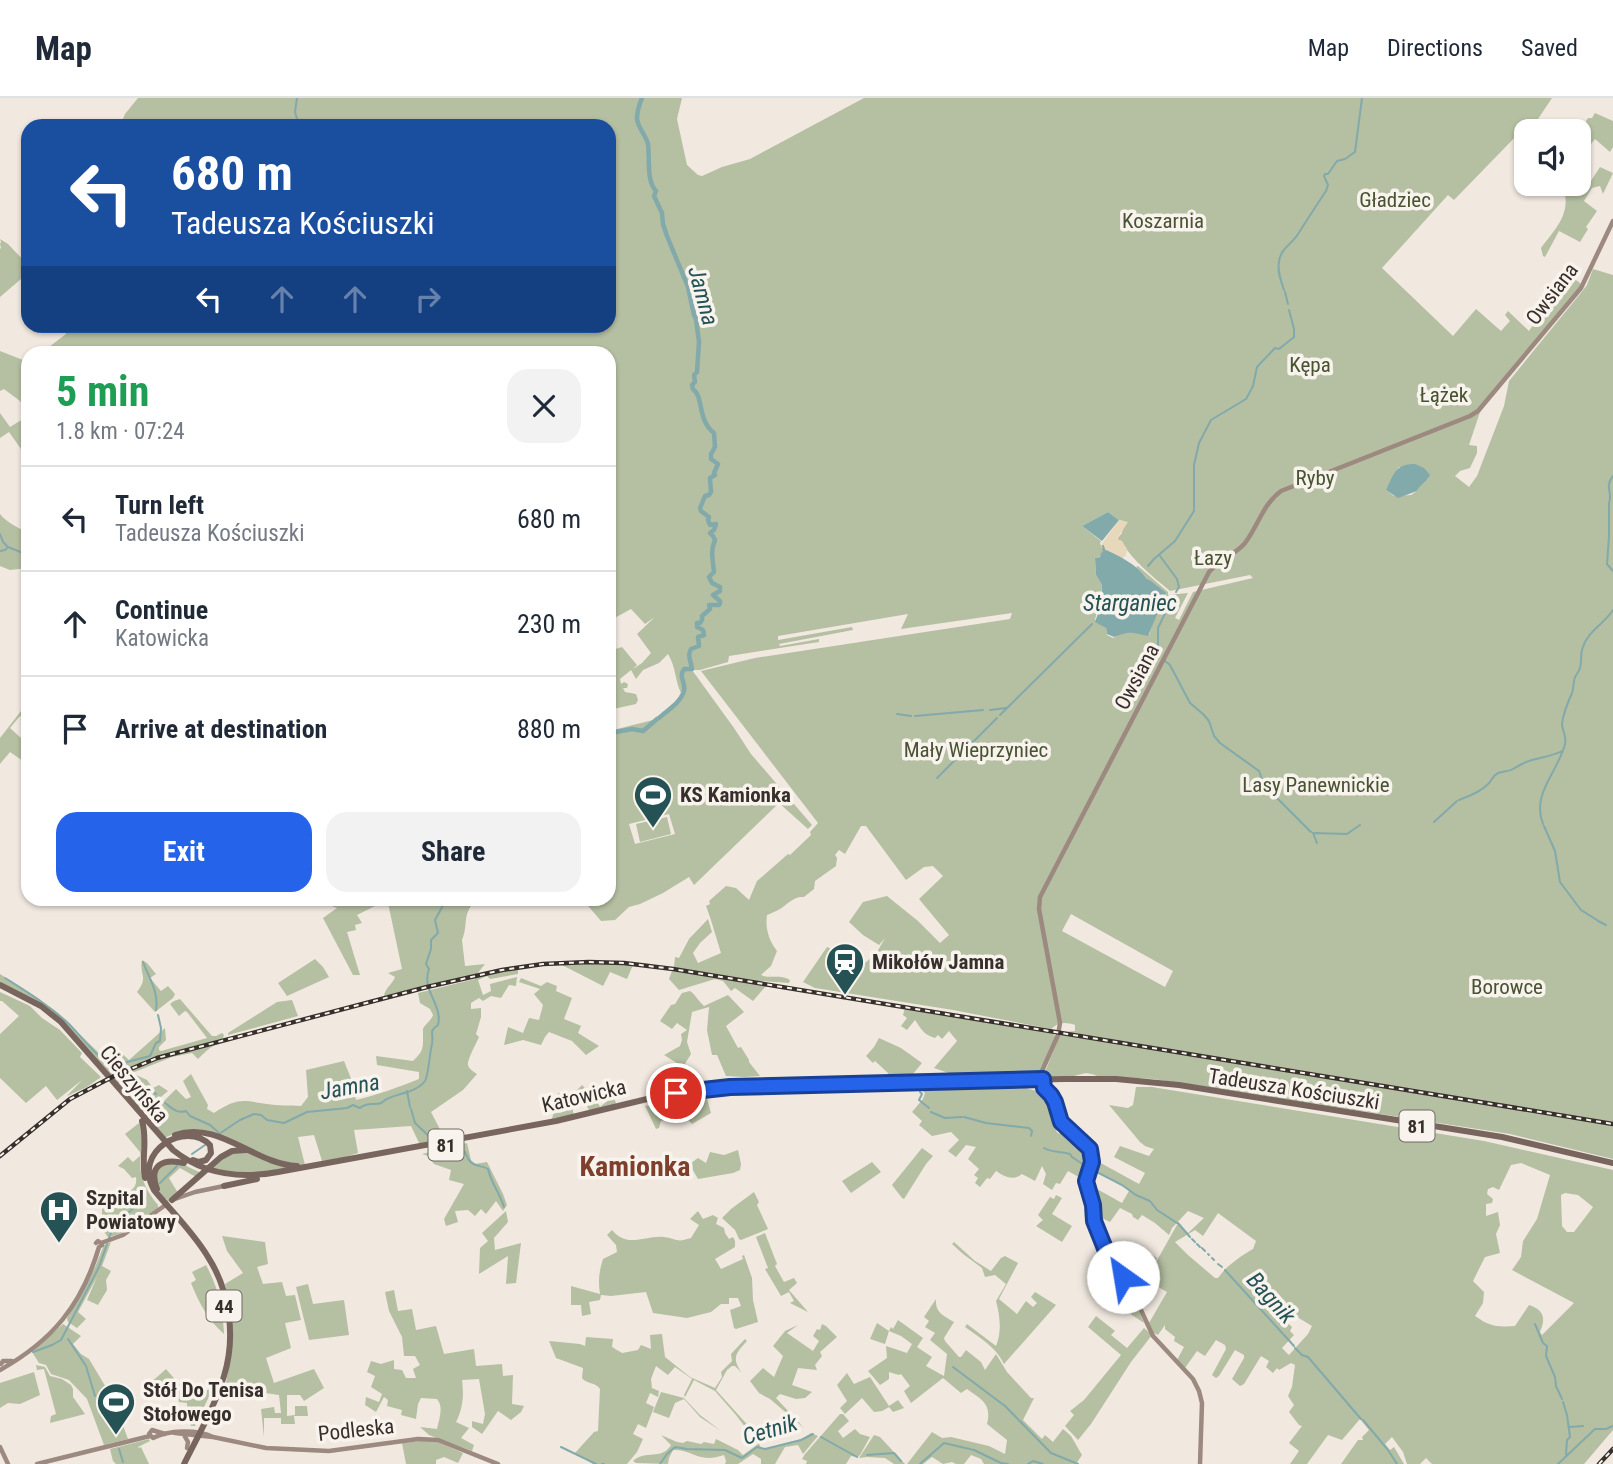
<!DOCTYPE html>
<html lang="en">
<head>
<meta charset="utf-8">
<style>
  :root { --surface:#fff; --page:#f2f2f3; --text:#1f2937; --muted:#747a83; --line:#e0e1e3; --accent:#2563eb }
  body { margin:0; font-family:"Roboto Condensed",sans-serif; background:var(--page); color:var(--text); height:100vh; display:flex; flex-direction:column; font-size:26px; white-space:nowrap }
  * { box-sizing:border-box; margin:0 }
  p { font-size:23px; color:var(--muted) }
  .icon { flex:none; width:38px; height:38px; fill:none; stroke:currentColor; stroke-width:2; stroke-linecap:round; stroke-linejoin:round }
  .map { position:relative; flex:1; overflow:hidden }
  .drawer { position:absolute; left:21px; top:248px; width:595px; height:560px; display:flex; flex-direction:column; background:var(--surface); border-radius:21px; box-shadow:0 2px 5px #0004 }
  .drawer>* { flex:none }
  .hud { position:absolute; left:21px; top:21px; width:595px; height:214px; border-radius:21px; box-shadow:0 2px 5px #0004; background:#1a4fa0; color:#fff; overflow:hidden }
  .fabs { position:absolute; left:1514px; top:21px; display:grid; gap:14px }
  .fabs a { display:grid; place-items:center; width:77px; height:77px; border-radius:14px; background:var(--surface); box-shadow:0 2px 5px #0004; font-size:35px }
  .pin { position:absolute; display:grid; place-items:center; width:60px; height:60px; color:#fff; margin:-30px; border:4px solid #fff; border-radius:50%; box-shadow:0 2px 7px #0007 }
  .me { position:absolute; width:77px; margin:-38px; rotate:328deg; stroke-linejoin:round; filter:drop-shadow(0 0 5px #0008) }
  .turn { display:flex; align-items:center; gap:24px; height:147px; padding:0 35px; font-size:32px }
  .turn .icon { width:91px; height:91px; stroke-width:2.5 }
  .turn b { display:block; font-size:49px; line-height:60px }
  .lanes { display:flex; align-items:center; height:66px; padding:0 35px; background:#0003; justify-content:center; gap:35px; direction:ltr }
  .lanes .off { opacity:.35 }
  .round { display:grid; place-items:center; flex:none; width:74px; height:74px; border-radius:21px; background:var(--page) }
  .head { display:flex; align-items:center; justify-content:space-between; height:119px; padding:0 35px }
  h1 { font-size:42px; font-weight:700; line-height:52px; color:#1e9e55 }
  .cta { display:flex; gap:14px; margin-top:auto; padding:14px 35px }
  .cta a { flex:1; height:80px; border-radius:21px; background:var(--accent); color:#fff; font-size:28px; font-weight:700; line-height:80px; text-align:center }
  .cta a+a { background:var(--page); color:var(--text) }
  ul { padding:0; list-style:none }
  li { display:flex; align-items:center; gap:21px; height:105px; padding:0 35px; border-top:2px solid var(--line) }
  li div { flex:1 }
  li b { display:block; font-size:26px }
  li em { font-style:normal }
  header { display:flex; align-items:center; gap:42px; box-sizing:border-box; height:98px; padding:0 35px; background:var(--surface); border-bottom:2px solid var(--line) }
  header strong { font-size:33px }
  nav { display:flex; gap:38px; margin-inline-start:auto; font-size:24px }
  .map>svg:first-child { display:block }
</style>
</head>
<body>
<header>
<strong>Map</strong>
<nav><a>Map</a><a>Directions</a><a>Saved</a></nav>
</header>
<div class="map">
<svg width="1613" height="1366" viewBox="0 0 1613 1366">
  <rect width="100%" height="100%" fill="#f1e9e0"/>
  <path fill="#b5bfa2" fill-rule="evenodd" d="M138,0H682L677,21L687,67L698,77L702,78L722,69L750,61L864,0H1552L1530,33L1526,34L1522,32L1454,102L1448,97L1382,170L1453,238L1476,211L1501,233L1510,223L1505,217L1508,213L1529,233L1568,176L1580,185L1581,188L1500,285L1480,314L1469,347L1477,348V355L1470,370L1460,373L1455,378L1469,389L1477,378L1504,308L1509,283L1580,196L1587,187L1593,171L1613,177V1025L1064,934L1075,933V927C1065,924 1059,924 1051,931L953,912L815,890L803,884L827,849L864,866L877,854L885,840L879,847L863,837L849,824L863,804L887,798L918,823L940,845L949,837L919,801L943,778L933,768L924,769L906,782L866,728H861L845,756L839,752L835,757L837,760L836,768L815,783L814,791L804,799C792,798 788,807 778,812C775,814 771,815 767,817C765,831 769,842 777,853L771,868L761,877C770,881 781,876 790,882L789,885L761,883L766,888L753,903L735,890L731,893L723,883L715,881L679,892L669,881L672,873L692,876L674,869L675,859L679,860L689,841L708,821L712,834L700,845L693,855L698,865L721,855L710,819L706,808L710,806L709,803L726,788L736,790L749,802L757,783L788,756L790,757L811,737L810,734L818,725L701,573L755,560L1010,521L1012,515L901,531L908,516L778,538V542L852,529L853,532L779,546L780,548L819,541V544L729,558L728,564L700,572H692L734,630L751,656L812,727L808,731L779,705L694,787L689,779L663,795L640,806L629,809L615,822L601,823L583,802H609V633L661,620L672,610L681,595C675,583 676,569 668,556L659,565L643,572L636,581L631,572L620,581L621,586L624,584L628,586L627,590H623L625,594L636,596L638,602L636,606L609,612V553L622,549L637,567L633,571L642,565L651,555L637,536L655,519L645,526L631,511L609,523V256H50L45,252L66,236L63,228H596L598,232L605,229L604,228H609V28H120L125,16ZM1399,369L1429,380L1420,386L1417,393L1411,397L1394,398L1386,392ZM1108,414L1119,422L1124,423L1122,435L1118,440V442H1120C1133,463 1152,478 1170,493L1250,477L1253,480L1193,494L1179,522L1175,520L1188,495L1168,497V494L1138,468L1136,469L1145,478L1147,481L1150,482L1166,496L1154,521L1149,537C1143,537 1139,534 1133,534C1126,533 1119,537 1113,540L1107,537L1106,530L1095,522L1097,513L1101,508L1102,487L1096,477L1095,460L1099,459L1104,454L1102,448L1100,446L1101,443L1082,428ZM669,716L675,736L635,746L629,726ZM1071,816L1173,873L1165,889L1062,833Z
    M1595,15L1613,23V49L1610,54L1595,41L1587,51L1579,45V34L1588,20H1592Z
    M1600,69L1613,75L1603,96L1600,88L1592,90L1584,103L1597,113L1586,129L1588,131L1580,144L1559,133L1545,159L1543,158L1541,150C1557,129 1573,114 1562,86H1568L1581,98Z
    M0,141L8,146L28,167V175L0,199V151L1,150L0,146L1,144Z
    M0,253L28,264V361L9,334L0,340V315L10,329L28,318L20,303L4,291L0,293Z
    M0,416C8,426 18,429 28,435V470L10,472L0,468Z
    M28,604V621L27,622L20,618L10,630L21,640L25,635L28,637V657L23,663L10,654L0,666V640Z
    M667,719L671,736L640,744L636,726Z
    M333,802H475C461,820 469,825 462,842L465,868L485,866L477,876L384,898C385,890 392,887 395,879L388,875L402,871L388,805H381L357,817L362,825L355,827L356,832L347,834L360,877H353L323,820L337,810L332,808Z
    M315,861L323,869L329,879L287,898L278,885Z
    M142,862L147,865L156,876L150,880L161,893L168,888L175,896L173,900L155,914L137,894C149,879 139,877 142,862Z
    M596,865L633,867L627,881L610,874L603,888L562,867Z
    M518,870V876L490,881L487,878L478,882L483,897L491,893L490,886L517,879L516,888L509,887L501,900L491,898L483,903L479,900L471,905V911L481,910V919L476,936L479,939C477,944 467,962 468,967C469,971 473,973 477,976L463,992L431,1014L445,1041L420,1047L411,1028L354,1032L358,1055L342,1060L322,1063L314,1037L298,1039L305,1067H289L209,1034L176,1035L164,1040L148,1019L176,991L186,1001L191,999L183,983L191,976L208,1007L207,1011L214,1015C237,1000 242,1002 267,1006C278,1008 289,1007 301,1008L308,999L306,972L344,963L354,988L356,1002C377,997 399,989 419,981V974L377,967L376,958L413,963C420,956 423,953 423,943C423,941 423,933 423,931C425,926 431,923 433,917L430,911L420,905L418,895L475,881V878Z
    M0,876L39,901L58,915L102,958L108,959L118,952L129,962L165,930L166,942L159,949V952L161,953L207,940L187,914L185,913L179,918L170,906L174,903L180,901L212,938H216L222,935L224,937C222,947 217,945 210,950C206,953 202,957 198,961L192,955L172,959L132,975L147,982L153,990L159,987L168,993L142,1015L113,980L129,972L128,970L111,977L68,928L0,885Z
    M521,880L541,888L547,884L557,888L556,893L572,900L564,921L579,927L581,928L578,935L599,948L586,957L572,943L549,934L545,939L541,947L523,942L504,947L508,929L523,935L529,920L539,922L543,907L534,896L540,891L519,884Z
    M690,893C696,897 698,903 704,908L728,897L744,914L726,928L738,950L741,949L749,962V964L760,978L744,979L726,978L717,957H712L707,932L709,909L692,914L687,944L691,956L683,969L664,957L680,948L682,942L681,936L687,932L677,925L672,931L660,923L671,907L675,906L682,895Z
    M0,894L30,908L42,920L60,932L82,955L80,959L101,979L87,989L67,998L82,982L57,1002L46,988L26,1005L0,980V936L19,918L2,903H0Z
    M292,902L298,918L228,937V935L277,904Z
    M905,910L1053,935L1056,939L1042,972L1033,979H960L934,970L957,943L949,933L942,941L938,937L935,940C923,936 922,932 915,922L907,932L901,928L907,920L903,917Z
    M1060,936L1613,1027V1061L1510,1036L1153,981L1097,978C1086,972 1080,977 1070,979C1062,980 1054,979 1047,979L1045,974Z
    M879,940L901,950L922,965L908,982H887L888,975L875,963L873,965L866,958L874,949Z
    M582,987L597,1003L600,1009L613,998L616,1005L613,1008L590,1014L585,1005L573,1002L572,1009L574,1018L552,1021L558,995L561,996L563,992L573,996Z
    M1001,988L1004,990L1026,989L1029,991L1050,996L1061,1027L1056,1033L1059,1036L1062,1032L1075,1043L1077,1041C1094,1056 1091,1062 1084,1082L1068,1073L1060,1086L1056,1085L1052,1092L1043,1086L1046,1076L1042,1068L1035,1083L1022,1076C1013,1083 1005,1079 996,1073L990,1081L987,1080L980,1089L975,1085L978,1080L974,1077L979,1071L968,1061L976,1049L966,1047L956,1059L948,1053L959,1042L951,1034L932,1038L919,1027L922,1023L912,1014L923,1001L925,995L921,991L907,992L906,990Z
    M1136,989H1152L1195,996L1484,1043L1613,1072V1332L1584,1366H1432L1426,1360L1420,1366H1407L1403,1354L1392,1339L1385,1346L1390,1352L1394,1349L1404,1366H1341L1358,1342H1363L1362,1339L1369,1332L1360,1321L1342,1342L1328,1337L1307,1366H1290L1299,1353L1289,1345L1302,1328L1299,1327L1289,1314L1294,1307L1288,1298L1292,1289L1295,1267L1291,1265L1279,1272L1277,1270L1273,1275L1266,1269L1269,1263L1261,1258L1244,1286L1240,1288L1232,1281L1244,1260V1257L1235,1252L1219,1278L1216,1280L1212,1277L1226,1251L1225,1247L1216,1242L1205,1258L1197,1253L1185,1270L1177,1262L1184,1249L1174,1243L1175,1239L1165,1231V1227L1158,1237L1154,1235L1149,1225L1167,1194L1146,1182L1178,1125L1188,1135L1204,1120L1188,1113L1172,1130L1169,1137L1155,1125L1142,1117L1138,1122L1133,1119L1132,1116L1120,1110L1110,1124L1104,1121L1099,1126L1098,1130L1088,1086L1122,1105L1129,1093L1122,1086L1093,1071L1097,1063L1139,1086L1145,1075L1114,1059L1120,1048L1149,1058L1154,1051L1145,1048L1140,1044L1109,1007L1128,1010L1133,1007ZM1521,1065L1550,1077L1537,1121L1523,1143L1521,1159L1512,1172L1574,1205L1542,1237L1540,1234C1546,1220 1544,1212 1529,1207L1515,1228C1496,1229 1491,1229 1475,1218L1483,1205L1484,1194L1473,1183L1485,1159L1500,1155L1496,1136L1500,1127L1498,1114L1486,1118V1106L1492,1105L1493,1101L1487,1096L1488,1091L1493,1089L1499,1092L1511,1067ZM1565,1095L1578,1097L1593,1109L1574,1134H1567L1562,1128L1561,1097ZM1218,1115L1256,1143L1253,1151C1241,1158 1226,1168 1218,1180H1215L1188,1157L1175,1144L1195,1132L1203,1138ZM1287,1213L1312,1228L1308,1236L1289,1257L1282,1250L1294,1237L1290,1233L1292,1229L1281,1219Z
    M706,997L711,1015L692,1026L683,1016L661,1023L659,1030L656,1031L645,1008Z
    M139,1025C147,1037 140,1051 140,1065C140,1081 148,1095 158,1107V1112C142,1123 127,1136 108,1139L97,1125L102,1124V1107L113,1096L119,1100C128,1095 138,1091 136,1079L132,1080L124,1071L118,1068L128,1059L133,1064L140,1058V1054L125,1036Z
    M467,1045L471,1062L475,1066L487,1064L503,1096L507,1107L503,1113L496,1103L486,1116L481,1111L475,1118L468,1112L455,1113L458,1124L446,1128L444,1121L464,1086L449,1082L451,1072L434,1066L428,1058L422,1056Z
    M922,1050L933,1058L926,1066L904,1101L902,1100L892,1087Z
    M248,1052L290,1070L242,1076L210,1070L232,1054Z
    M738,1052L741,1066L740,1072L733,1075L698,1081L691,1069L687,1068L698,1060L706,1065L710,1054L724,1057Z
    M178,1064L201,1075L196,1079L180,1070L169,1080L178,1095L167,1105V1101L164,1102C157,1091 153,1078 161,1067Z
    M872,1064L881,1074L851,1095L842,1083Z
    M754,1094L759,1104L757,1107L768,1131L741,1142L739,1141L735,1132L722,1120L731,1111Z
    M1056,1097L1062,1100L1052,1116L1072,1128L1062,1144L1036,1128L1043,1122L1038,1117L1050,1099L1054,1101Z
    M506,1113L508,1124L494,1140L495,1152L521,1145L516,1185L506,1186L508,1158L479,1176L480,1150L488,1143L482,1135Z
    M698,1113L703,1121L713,1117L718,1120L716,1126L724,1130L725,1135L729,1141L733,1139L735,1143V1149L715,1161L721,1171L743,1161L742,1158L744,1157L752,1180L753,1202L758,1224L736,1231L734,1230L730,1212L741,1208L738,1200H729V1206H721L711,1214L687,1220L653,1215L646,1194L611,1198L601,1197L600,1202L589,1204L591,1216L582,1218L581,1207H571V1188L600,1196C598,1183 599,1173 603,1161L617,1154L616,1147L607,1137L612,1132C628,1151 645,1137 664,1139C678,1141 676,1145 691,1140L699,1127L690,1121Z
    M765,1135L777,1166L775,1168L784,1184L794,1180L797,1185L789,1192L808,1214L790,1205L794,1203L789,1194L781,1198L765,1171L768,1170L756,1139Z
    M222,1138L265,1144L268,1166L257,1169L263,1186L282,1184L286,1198L295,1197L301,1222L285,1225L291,1250L266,1260L274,1285L314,1271L324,1290L304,1303L300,1297H287V1318L295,1317V1308H307L308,1318H294L295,1326H281V1320H264V1339L261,1311L274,1309L275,1315H281L279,1297L244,1292L226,1286C232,1247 235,1226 225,1186L243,1175L227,1153Z
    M111,1144L102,1168L111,1173L106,1182L107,1192L98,1207L87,1202L97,1179L78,1214L86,1221L77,1230L68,1224L67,1220L95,1169L104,1147Z
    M954,1144L975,1163L991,1173L1001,1160L1005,1158L1018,1165L999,1201L1017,1216L1026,1203L1033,1209L1037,1205L1031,1199L1035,1194L1056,1207L1004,1266C996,1249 980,1240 965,1229L967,1226L996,1248C1002,1234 1000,1218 996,1203L1006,1186L995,1177L985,1179L982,1170L963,1156L952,1146Z
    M1140,1150L1157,1160L1136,1197L1124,1178Z
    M206,1167C218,1189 223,1211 224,1236C208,1222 199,1205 191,1185L196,1182L192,1174Z
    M1122,1181L1136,1206L1144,1225L1108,1201Z
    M308,1186L313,1206L344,1202L349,1237L309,1242L296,1189Z
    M394,1192L398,1213L412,1211L416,1232L436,1228L444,1256L474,1251L476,1268L502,1266L503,1278L513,1277L512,1306L524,1308L521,1314L511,1322L498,1313L482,1336L472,1329V1323L483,1326L485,1316L479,1281L462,1282C464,1297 463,1310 456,1324L469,1330L461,1340L474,1347L472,1353L429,1337L420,1329L437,1331C439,1321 444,1309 437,1301L421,1300L418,1306L416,1321L401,1317L402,1312L387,1308L388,1302L384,1299L376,1314L365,1307L366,1299L379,1304L382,1296L371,1289L375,1278L367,1274L371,1263L381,1266L394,1262V1271L402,1272L406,1280H416L413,1271L420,1267L415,1258H404L402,1239L389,1213L385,1194Z
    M936,1201C935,1215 944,1218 954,1224L944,1240L945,1243L959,1259H961L966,1252L981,1264L985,1272L996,1256L1007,1274L1031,1300H1034L1023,1322L1042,1341L1045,1337L1053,1344L1063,1331L1071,1338L1082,1357L1076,1366H984L981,1361L971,1357L964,1366H956L952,1364L943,1366L932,1359L923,1366H907L932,1334L942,1340L951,1339L989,1348L1005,1356L1007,1342L987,1326C992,1306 982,1302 967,1291L961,1295L943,1280L911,1305L904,1293L910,1288L901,1276L899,1277L889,1274V1281L880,1287L868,1273L887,1260L886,1248L907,1255L912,1246L901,1238L889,1233L885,1246L870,1241L877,1225L889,1233L891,1229L893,1231L898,1222L923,1240L917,1249L932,1259L926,1268L944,1278L947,1256L930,1242L935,1235L925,1229L929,1223L924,1219Z
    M1096,1218L1115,1233L1111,1237L1127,1250L1144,1230L1152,1237L1131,1264L1091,1326L1078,1342L1065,1328L1074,1317L1070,1313L1084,1302L1121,1257L1088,1229Z
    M63,1226L81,1238L73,1246L81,1256L89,1261L113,1301L128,1341L104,1347L87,1301L69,1282L51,1276L46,1267L39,1265L32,1254Z
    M822,1226L826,1228L837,1239L820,1254L822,1258L815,1267L817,1272L798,1270L792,1287L812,1294L805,1300L796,1301L780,1296L776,1300L804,1330L770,1301L759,1295L750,1283L763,1270L774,1279L783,1258L773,1248L785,1233L798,1227L787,1235L813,1253L819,1243L813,1238L817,1231L820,1232Z
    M662,1236L665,1259L690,1279L715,1290L722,1279L721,1274L732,1263L731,1256L745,1241L747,1243C736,1255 731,1260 742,1275L735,1268H732L727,1272L716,1292L753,1333L761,1350L764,1351L802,1341L811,1335L818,1338L803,1356L798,1347L785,1349L775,1366H761V1361L753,1356L738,1366H725L726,1363L724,1357C698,1366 693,1351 673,1352L669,1360L668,1366L636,1365L633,1363C646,1351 661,1363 671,1347L661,1337L677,1344L683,1345L687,1343L701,1346L704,1344L714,1346L716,1341L738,1352L743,1357L758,1346L736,1317L715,1293L694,1282L685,1299L684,1297L692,1281L675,1269L668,1277L656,1268L651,1281L652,1290L659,1293L658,1299L650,1295L646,1305L654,1309L646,1330L638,1326L633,1336L643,1341L637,1354L627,1366H593L575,1355L594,1334L598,1333L600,1291C596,1284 586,1286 582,1280L583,1270L556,1260L549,1243L580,1246L585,1248L586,1239L613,1241L612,1249L622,1255L638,1252L641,1247L651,1251L650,1237Z
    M36,1267L45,1269L50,1278L62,1281L71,1287L73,1291V1299L85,1316L50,1325L51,1318L56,1316L44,1271L37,1272Z
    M166,1271L179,1286L184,1284L190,1298L213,1290L195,1328H191L187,1319V1305L179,1304L178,1297H170L148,1287Z
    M34,1274L40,1297L20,1306L8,1305L0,1310V1285Z
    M847,1275L854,1286L870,1279L889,1308L898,1302L904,1310L893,1314L889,1309L882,1313L874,1314L862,1300L845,1316L840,1310L847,1303L837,1287Z
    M661,1294L684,1300L700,1317L721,1333L700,1319L684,1301L675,1305L669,1320L653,1314Z
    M840,1316H843L849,1323L838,1333L843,1340L855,1331L860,1336L870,1339L860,1357L858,1359L851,1358L846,1366H806L807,1363L802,1361L805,1356Z
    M874,1337L880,1339L905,1366H894L885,1360L867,1359L859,1360Z
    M149,1341L150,1343L138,1349L139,1350L141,1349L149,1366H116L113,1363L110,1351Z
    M431,1342L438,1344L463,1355L458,1365L444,1359L436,1362V1366H406L402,1345Z"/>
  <path fill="#e8d8bb" d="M1119,422L1128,424L1117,441L1122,443L1127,451L1126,457L1123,460L1102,450L1101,447Z"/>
  <path fill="#82aaab" d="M1415,366L1424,370L1430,377C1427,384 1420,386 1417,393L1398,400L1386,392C1394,376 1395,366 1415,366Z
    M1108,414L1119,422L1102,443L1082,428Z
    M1102,450C1119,458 1137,466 1147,481L1150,482L1166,495L1148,538C1130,534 1131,533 1114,539L1107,536L1106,530L1095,524L1102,504V487L1096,477L1095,460L1100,459L1101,455L1103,454Z"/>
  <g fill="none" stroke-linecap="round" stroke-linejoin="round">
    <path stroke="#82aaab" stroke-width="2" d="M297,0L295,14L299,28
      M1284,192C1281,183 1277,173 1279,164C1280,151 1292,146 1298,136C1307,122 1316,108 1326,93L1328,87L1324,78L1325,76H1328L1337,63L1345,61L1355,54L1362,0
      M1285,194L1288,206
      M1613,378C1604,389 1613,394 1609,405V438L1607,466L1613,473
      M0,436L3,444L8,449
      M1103,448L1104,451
      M0,453L5,452L8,449L28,457
      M1160,458L1177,481L1179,489L1176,494
      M1148,468L1154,461L1175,443L1194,413V367L1199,345L1211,322L1246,301L1253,288L1257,269L1275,250L1279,251L1294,239V231L1289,212
      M1154,557L1150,555L1149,547L1158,548V530L1173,499
      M1165,563L1170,567L1190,605L1203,616L1209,623L1214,638L1220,645L1259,673L1264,687L1311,734
      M990,612L1006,610
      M897,616L911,618
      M1000,617L1092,526
      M915,618L983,612
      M937,680L997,620
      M1459,702C1469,698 1479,695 1487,687C1492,683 1492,678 1498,675C1503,673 1508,674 1513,671C1520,667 1524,664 1532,662C1542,659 1553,658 1562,653
      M1434,724L1457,703
      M1543,726C1531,696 1558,674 1565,646C1567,638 1562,633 1562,626C1563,615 1568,604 1572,595C1574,590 1573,584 1575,579C1577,576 1579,573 1580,570C1582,563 1580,555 1583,549C1587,534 1605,525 1613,512
      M1544,728L1555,753L1560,784L1581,812L1597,822
      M1317,745L1313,735L1347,736L1360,727
      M1598,823L1606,827
      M143,864C149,880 159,894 156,912
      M5,880C27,894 50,908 69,926C81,938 98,961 112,968L150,958L156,945L160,943L161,930L158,917
      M121,979C124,983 130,989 135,990C146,994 145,986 156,996
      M407,993L410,1009
      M920,994L922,996L919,1002L929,1010
      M165,1005C172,1010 177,1016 186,1013L190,1018L210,1027L218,1034
      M411,1011L415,1025L433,1042
      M931,1014L945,1020L962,1019
      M964,1019L986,1025L1029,1030L1032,1033L1031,1038
      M219,1036L240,1022L254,1016L261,1017L267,1022L284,1025L307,1014L347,1010L353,1007L360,1010C369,1003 373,1008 381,1005C383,1004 384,1003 385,1002C397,995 416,995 425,983C428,980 430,953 432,946C434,936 428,933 438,927C443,906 421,893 429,871L426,866L431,851V842L438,835L435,822L446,802
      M1044,1050C1053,1055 1060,1053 1070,1056L1072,1059L1087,1069
      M437,1052L439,1055C447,1057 454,1052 465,1054C467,1057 467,1060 469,1062C473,1069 482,1067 488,1071C491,1085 500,1095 504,1109
      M192,1056L205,1047
      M1093,1072L1122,1087L1136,1097L1150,1103L1157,1112L1177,1125
      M160,1085L177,1068
      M1178,1125L1190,1139
      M109,1140C112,1128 130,1112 141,1105L144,1097
      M1192,1141L1195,1144
      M1197,1146L1200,1149
      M1202,1150L1205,1153
      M1208,1156L1209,1157
      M1212,1160L1214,1162
      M1218,1166L1222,1169
      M1225,1172L1294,1248
      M1535,1226L1543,1245L1547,1248L1546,1258L1555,1279L1556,1288L1562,1301
      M68,1241L86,1268L95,1298
      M1295,1250L1302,1257L1308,1259L1361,1321
      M33,1254L52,1247L61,1242L99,1169L107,1146
      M953,1269L1005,1308L1051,1355L1078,1366
      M1563,1304L1567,1317L1570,1339L1567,1342L1566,1357
      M1363,1322L1388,1352L1397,1366
      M1570,1329L1583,1328
      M821,1339L857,1359
      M561,1349L596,1366
      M119,1351L123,1364
      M867,1357L894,1355L901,1363
      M602,1366H604
      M660,1366L667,1356L675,1349L687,1351L725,1352L742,1360L757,1349L765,1351L801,1342L813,1336
      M920,1366L944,1345L974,1352L1001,1365L1008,1366
      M1028,1366L1033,1363L1043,1366
      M1558,1366L1595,1331H1606L1613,1328"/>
    <path stroke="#82aaab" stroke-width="4.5" d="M642,0C639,7 637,13 637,21C638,30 646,37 648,46C650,60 646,83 656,93L654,98L662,115L663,126L667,138L688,189L694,217L696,221L699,244L697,274L694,277L695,284L692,287L693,291C704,299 697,322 714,335L715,349L711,356V361L718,366L714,375L715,377L710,380L711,394L709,397L705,398L700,410L701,413L709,419L708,422L710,427L716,426L714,432L710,435L713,438L715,442C710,453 713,463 714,474L709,479L712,485L720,489V493L713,497L720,503V505L719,507H709L710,511L702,518V522L700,525H697V529L703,532L704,537L698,539L699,548L691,551C687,558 691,563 692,571H684C678,580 686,583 684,593C681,604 668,612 659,620
      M609,634H616L632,631L643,633L657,621"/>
    <path stroke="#9c897f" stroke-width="4.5" d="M175,1101L195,1094L224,1088
      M96,1145L98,1143L101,1145L123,1137L167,1106
      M1,1266L3,1263H12
      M0,1272C52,1243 82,1207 99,1149L102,1147L101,1145
      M175,1335L213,1339L266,1350L329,1353L418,1341L438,1342L498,1366
      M165,1336L152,1332L149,1336L153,1340C168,1332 197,1331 213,1339
      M184,1337L188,1344L187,1350
      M0,1349L8,1366
      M37,1366L150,1338
      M1200,1366L1202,1305L1199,1293L1193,1281L1153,1238L1133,1195L1123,1180L1111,1165L1094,1123L1093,1107L1086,1083L1092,1064L1090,1051L1062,1026L1053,1000L1044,989L1042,973L1058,937L1060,925L1039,811L1040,799L1209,474C1219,462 1235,457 1245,445C1258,428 1263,406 1281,393L1470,318L1478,313L1581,190L1613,123"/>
    <path stroke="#78665e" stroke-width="6" d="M0,887L41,908L61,924L173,1052C204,1077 240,1081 278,1074L556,1023L672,995L703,991L746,988L1065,981H1116L1179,987L1502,1039L1613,1065
      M142,1023C148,1042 141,1061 145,1080
      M175,1037C219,1022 254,1066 297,1068
      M224,1088L257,1081
      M157,1091C148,1067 163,1060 184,1065
      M172,1102L221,1059L232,1053L246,1052
      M184,1366C198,1338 215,1308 224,1278C236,1239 230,1193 208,1159C193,1134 172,1114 154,1092C132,1053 186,1022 210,1047L211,1055L206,1062L199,1064L193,1062"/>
    <g stroke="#372f2b" stroke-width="4.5">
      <path id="rail" d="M0,1058L70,1001L114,978L157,960L427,889L502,872L543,866L589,864L624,865L673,871L1613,1026
        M1599,1366L1613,1351"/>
    </g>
    <use href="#rail" stroke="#f9f3ed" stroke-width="2" stroke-dasharray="5" stroke-linecap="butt"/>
  </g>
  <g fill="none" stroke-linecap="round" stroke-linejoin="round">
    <g stroke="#184099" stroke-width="18">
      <path id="route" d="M676,995L730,989L1043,981L1044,990L1051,997L1055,1004L1061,1024L1090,1051L1092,1064L1086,1083L1093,1107L1094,1123L1110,1163L1123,1179"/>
    </g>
    <use href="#route" stroke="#2563eb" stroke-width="12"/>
  </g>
  <defs>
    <g id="stadium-pin" transform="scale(2.0125)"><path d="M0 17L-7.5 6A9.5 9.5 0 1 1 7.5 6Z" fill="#245255" stroke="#f9f3ed"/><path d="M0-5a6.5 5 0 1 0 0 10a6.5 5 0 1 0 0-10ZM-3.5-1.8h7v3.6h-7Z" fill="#fff"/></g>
    <g id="station-pin" transform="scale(2.0125)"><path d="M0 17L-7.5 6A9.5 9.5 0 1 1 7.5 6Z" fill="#245255" stroke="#f9f3ed"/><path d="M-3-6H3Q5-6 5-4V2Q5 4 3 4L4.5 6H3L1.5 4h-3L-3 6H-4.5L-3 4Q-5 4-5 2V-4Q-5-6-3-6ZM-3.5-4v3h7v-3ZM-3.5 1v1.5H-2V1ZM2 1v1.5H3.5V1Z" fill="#fff"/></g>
    <g id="hospital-pin" transform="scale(2.0125)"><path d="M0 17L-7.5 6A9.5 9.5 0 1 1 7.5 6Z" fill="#245255" stroke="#f9f3ed"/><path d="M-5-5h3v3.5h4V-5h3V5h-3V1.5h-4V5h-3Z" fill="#fff"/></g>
  </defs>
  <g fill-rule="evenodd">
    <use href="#stadium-pin" x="653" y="697"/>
    <use href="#station-pin" x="845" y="864"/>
    <use href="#hospital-pin" x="59" y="1112"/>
    <use href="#stadium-pin" x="116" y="1304"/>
  </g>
  <g text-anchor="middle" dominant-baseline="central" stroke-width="7" stroke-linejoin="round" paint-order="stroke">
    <g fill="#f9f3ed" stroke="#716a65" stroke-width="2">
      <rect x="1399.5" y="1012.5" width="35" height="31" rx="5"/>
      <rect x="428.5" y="1031.5" width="35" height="31" rx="5"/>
      <rect x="206.5" y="1192.5" width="35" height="31" rx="5"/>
    </g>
    <g font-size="19" font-weight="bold" fill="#372f2b">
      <text x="1417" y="1028">81</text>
      <text x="446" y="1047">81</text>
      <text x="224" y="1208">44</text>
    </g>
    <g font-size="21" fill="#475331" stroke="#f9f3ed">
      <text x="1395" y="102">Gładziec</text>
      <text x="1163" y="123">Koszarnia</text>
      <text x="1310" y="267">Kępa</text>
      <text x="1444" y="297">Łążek</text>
      <text x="1315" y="380">Ryby</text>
      <text x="1213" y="460">Łazy</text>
      <text x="976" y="652">Mały Wieprzyniec</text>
      <text x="1316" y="687">Lasy Panewnickie</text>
      <text x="1507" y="889">Borowce</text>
    </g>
    <g font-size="21" fill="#372f2b" stroke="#f9f3ed">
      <text transform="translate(1552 196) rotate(-53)">Owsiana</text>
      <text transform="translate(1137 579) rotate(-62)">Owsiana</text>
      <text transform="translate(134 986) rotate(50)">Cieszyńska</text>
      <text transform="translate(1294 991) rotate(9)">Tadeusza Kościuszki</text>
      <text transform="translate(584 998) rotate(-13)">Katowicka</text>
      <text transform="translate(356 1332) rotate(-6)">Podleska</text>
    </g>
    <g font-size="21" font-weight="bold" fill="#372f2b" stroke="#f9f3ed" text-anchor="start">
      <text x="680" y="697">KS Kamionka</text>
      <text x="872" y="864">Mikołów Jamna</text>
      <text x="86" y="1100">Szpital<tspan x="86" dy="24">Powiatowy</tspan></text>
      <text x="143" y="1292">Stół Do Tenisa<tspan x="143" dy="24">Stołowego</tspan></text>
    </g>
    <g font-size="23" font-style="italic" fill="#245255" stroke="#f9f3ed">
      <text transform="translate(703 198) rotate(75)">Jamna</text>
      <text x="1130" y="505">Starganiec</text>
      <text transform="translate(350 989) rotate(-10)">Jamna</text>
      <text transform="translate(1271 1200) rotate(48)">Bagnik</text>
      <text transform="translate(770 1332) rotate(-16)">Cetnik</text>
    </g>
    <g font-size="28" font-weight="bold" fill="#7e3f2c" stroke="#f9f3ed">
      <text x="635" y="1068">Kamionka</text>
    </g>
  </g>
</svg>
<div class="fabs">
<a><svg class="icon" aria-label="sound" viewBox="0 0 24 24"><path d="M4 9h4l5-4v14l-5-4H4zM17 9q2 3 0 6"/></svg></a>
</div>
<div class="pin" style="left:676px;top:995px;background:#d93025"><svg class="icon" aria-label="arrive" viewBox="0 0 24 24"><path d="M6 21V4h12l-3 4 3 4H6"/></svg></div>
<svg class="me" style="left:1123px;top:1179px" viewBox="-20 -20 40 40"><circle r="19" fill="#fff"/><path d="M0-13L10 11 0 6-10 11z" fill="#2563eb"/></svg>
<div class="hud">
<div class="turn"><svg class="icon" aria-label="left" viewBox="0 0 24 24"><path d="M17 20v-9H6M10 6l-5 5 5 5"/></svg><div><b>680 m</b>Tadeusza Kościuszki</div></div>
<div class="lanes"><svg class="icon" aria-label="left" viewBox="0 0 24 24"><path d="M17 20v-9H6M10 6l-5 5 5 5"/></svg><svg class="icon off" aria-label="ahead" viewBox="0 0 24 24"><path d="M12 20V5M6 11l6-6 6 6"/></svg><svg class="icon off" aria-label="ahead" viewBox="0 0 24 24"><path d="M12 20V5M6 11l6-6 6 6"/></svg><svg class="icon off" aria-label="right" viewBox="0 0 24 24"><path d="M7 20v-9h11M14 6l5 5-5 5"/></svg></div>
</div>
<section class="drawer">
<div class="head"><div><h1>5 min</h1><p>1.8 km · 07:24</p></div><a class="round"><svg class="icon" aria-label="close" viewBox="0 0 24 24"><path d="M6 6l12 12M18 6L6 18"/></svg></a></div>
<ul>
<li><svg class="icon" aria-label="left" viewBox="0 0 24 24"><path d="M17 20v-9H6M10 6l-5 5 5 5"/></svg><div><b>Turn left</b><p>Tadeusza Kościuszki</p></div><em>680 m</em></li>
<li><svg class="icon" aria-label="ahead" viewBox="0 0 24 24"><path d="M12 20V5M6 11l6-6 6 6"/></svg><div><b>Continue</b><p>Katowicka</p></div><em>230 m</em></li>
<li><svg class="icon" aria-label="arrive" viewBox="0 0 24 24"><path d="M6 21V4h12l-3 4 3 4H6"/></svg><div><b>Arrive at destination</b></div><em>880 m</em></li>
</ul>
<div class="cta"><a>Exit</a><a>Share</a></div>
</section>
</div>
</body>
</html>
